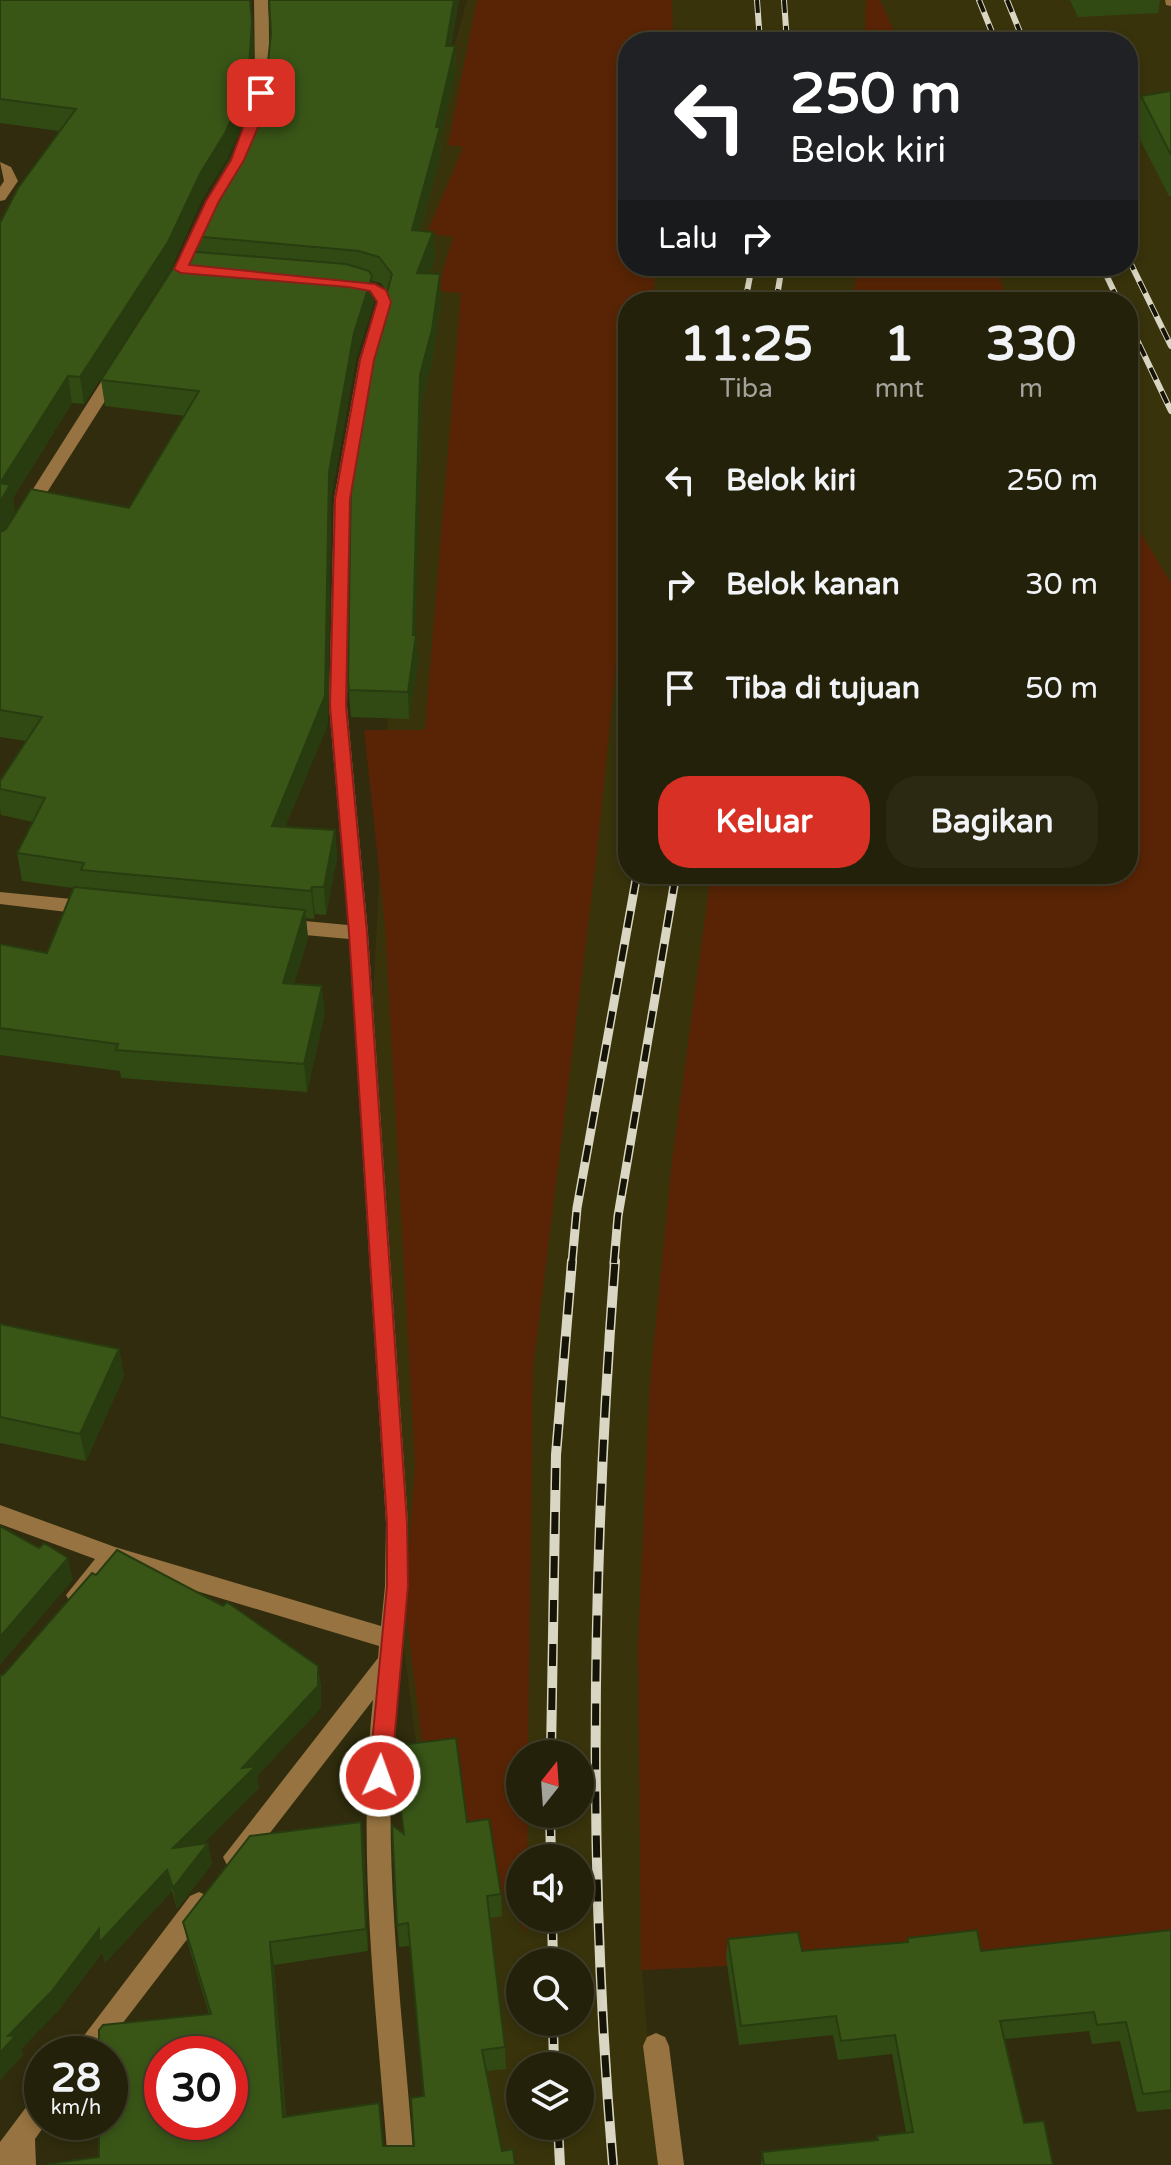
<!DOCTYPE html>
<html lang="id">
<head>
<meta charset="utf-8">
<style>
  :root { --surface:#24210a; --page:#2c2913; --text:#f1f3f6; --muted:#a3a39c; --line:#413e2b; --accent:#d93025 }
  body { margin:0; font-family:"Varela Round",sans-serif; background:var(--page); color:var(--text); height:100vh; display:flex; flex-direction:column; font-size:30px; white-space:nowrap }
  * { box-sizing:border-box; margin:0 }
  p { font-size:26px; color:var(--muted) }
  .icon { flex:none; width:44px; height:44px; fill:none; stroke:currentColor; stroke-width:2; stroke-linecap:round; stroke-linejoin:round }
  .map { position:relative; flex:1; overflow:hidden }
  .panel { position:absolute; left:618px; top:292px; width:520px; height:592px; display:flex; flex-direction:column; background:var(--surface); border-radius:32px; box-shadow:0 4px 12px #0003,0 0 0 2px var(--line) }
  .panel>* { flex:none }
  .top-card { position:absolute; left:618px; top:32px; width:520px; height:244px; border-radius:32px; box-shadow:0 4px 12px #0003,0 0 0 2px var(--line); background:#202124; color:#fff; overflow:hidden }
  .needle { width:52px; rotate:17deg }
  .controls { position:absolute; left:506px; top:1740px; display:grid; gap:16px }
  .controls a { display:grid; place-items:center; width:88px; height:88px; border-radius:50%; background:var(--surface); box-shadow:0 4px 12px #0003,0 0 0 2px var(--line); font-size:40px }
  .speed { position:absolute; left:24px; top:2036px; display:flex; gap:16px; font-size:40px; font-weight:700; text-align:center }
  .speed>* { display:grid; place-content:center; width:104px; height:104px; border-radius:50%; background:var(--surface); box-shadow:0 4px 12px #0003,0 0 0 2px var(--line); line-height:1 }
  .speed small { font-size:20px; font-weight:400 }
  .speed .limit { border:12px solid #d22; background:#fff; color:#111 }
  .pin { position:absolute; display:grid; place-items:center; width:68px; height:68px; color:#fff; margin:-34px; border-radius:16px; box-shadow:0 4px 12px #0006 }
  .me { position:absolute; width:88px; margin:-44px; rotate:2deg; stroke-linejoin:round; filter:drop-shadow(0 0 6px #0008) }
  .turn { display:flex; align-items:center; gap:28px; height:168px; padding:0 40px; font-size:36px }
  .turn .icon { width:104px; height:104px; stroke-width:2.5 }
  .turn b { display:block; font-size:56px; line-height:68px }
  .then { display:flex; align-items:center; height:76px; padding:0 40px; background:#0003; gap:16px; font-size:30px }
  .eta { display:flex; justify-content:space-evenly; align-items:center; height:136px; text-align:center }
  .eta b { font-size:48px; font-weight:700; line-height:56px }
  .primary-button { display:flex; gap:16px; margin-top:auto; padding:16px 40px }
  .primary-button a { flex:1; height:92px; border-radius:32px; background:var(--accent); color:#fff; font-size:32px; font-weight:700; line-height:92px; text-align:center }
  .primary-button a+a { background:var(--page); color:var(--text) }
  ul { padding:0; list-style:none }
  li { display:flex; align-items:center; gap:24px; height:104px; padding:0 40px }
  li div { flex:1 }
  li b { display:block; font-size:30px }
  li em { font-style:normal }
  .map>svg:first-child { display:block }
</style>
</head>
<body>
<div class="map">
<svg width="1171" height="2165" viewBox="0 0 1171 2165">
  <rect width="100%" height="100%" fill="#302c0d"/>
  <path fill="#38330b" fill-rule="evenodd" d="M467,0H1171V1945L642,1970L658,2165H470L398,1602L371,1032L411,284L446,75ZM628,42H1128V266H628ZM628,302H1128V874H628ZM520,1754H580V1814H520ZM520,1858H580V1918H520ZM520,1962H580V2022H520ZM520,2066H580V2126H520Z"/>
  <path fill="#582405" d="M477,0H672L673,42H628V266H656L653,302H628V545L597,853L533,1368L528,1754H520V1814H528L527,1858H520V1918H526V1934L423,1750L405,1604L415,1464L385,925L364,730H425L461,293L437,291L453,237L427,233L463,147L448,145Z
    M866,0H880L899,42H865Z
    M857,266H994L1010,302H853Z
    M1128,512L1171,583V1945L641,1970L638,1646L650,1381L672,1161L711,874H1128Z"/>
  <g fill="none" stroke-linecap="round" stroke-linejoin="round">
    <path fill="#977341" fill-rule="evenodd" d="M254,0H268C270,41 270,80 261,120L254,124L247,120L255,75Z
      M1165,0H1171V6L1166,5Z
      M0,162L11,167L18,181L5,200L0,201V187L4,181Z
      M349,279L380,286L391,302L375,360L350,499L347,706L368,933L408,1523C409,1598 396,1672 392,1747C385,1886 404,2027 414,2165H388C377,2011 356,1854 373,1700L245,1865L236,1868L227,1865L223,1857L378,1658L379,1646L117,1567C105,1581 90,1609 70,1602L66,1595L95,1559L0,1524V1505L115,1547L381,1626L385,1586L386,1523L349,939L283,933L274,926L283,919L348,925L329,706L334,499L359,360L377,302L370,292L344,286L342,283Z
      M116,366L124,371L8,554L0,559V541L108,371Z
      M0,892L92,901L101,908L92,915L0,904Z
      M199,1892L208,1896L212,1904L208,1912L99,2054H70L190,1896Z
      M656,2033L665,2037L669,2046L684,2165H658L643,2046L647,2037Z
      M42,2094V2122H47L35,2139L36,2165H0V2142L33,2098Z"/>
    <g stroke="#d9d7c3" stroke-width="6">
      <path id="rail-far2" d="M757,0L760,42
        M784,0L787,42
        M979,0L996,42
        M1007,0L1024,42
        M1128,258L1171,346
        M1102,266L1119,302
        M745,302L752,266
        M776,302L782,266
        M1128,321L1171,411"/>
    </g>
    <g stroke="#d9d7c3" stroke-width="9">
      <path id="rail-far1" d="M572,1263L577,1208L637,874
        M614,1263L618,1216L676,874"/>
    </g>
    <g stroke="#d9d7c3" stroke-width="10">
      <path id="rail" d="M551,1754L556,1455L572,1261
        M550,1814L551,1858
        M552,1918L553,1962
        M553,2022L554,2066
        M558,2126L560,2165
        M613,2165C587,1865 592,1562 615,1261"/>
    </g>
    <use href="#rail-far2" stroke="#161407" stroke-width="4" stroke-dasharray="13" stroke-linecap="butt"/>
    <use href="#rail-far1" stroke="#161407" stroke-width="6" stroke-dasharray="17" stroke-linecap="butt"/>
    <use href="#rail" stroke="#161407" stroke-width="7" stroke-dasharray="22" stroke-linecap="butt"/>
  </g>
  <path fill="#314a14" d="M0,0H251L254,46L251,93L243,124L227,159L202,199L171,268L84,404L72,403L13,498L15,512L4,530L129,508L185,416L105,406L101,380L193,252L192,236L250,123L266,82L271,33L269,0H459L451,46H455L456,71L440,140L441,153L420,231L433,232L435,258L429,273L441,300L433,357L422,402L415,635H416L418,662L409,719L351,717L350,706L348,679L387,292L381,283L372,281L374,302L356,359L331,498L328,724L285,827L335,830L337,857L326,915L315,914L314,919L306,918L308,938L294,984L325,1013L307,1092L121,1078L120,1071L0,1055V944L47,953L73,888L22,881L17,853L33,822L1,815L0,809V781L26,741L0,737V223L59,131L0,123Z
    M1070,0H1160L1158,13L1078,17Z
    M1171,91V196H1169L1135,130L1141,96Z
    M0,1324L119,1349L124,1376L86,1461L0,1443Z
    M96,1575L318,1666L321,1687V1708L257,1776L259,1788L202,1844L208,1843L212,1864L177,1909L172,1891L105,1963L102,1953L58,2011L21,2049L23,2055L0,2080V1676L4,1674Z
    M467,1822L501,1894L502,1916L490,1918L505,2047L506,2069L486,2071L502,2151L515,2165L99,2157L209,2014L188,1944L183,1922L364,1845L368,1951L274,1965L286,2116L384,2146H414L424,2096L410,1946L399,1947L397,1925L403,1834Z
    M1171,1930V2109L1137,2112L1120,2041L1092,2044L1089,2031L1005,2039L1024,2123L1053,2165H761L762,2152L877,2140V2136L906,2132L892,2054L838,2060L833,2035L739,2045L726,1958L728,1939L802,1951L907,1942L908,1938L981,1951Z"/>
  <path fill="#283c10" d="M250,0L254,46L251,93L243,124L227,159L202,199L171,268L84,404L80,377Z
    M454,0H459L447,71L446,46Z
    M455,46L456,71L440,140L441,153L413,256L412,230Z
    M433,232L435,258L419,299L417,273Z
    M440,274L441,300L433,357L422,402L415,644L416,635L418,662L409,719L408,692L413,635L420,375Z
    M372,276L374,302L356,359L331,498L328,724L274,853L272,826L329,472L354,333Z
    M68,376L72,403L13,498L15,512L0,536V483Z
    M335,830L337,857L326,915L324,887Z
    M312,887L315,914L314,919L311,891Z
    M305,910L308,938L286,1010L283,983Z
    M322,986L325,1013L307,1092L304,1064Z
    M119,1349L124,1376L86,1461L80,1434Z
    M68,1558L73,1580L0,1665V1637Z
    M318,1666L321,1687V1708L257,1776L259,1788L178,1869L173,1848L242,1768Z
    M361,1822L364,1845L368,1951L366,1929Z
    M208,1843L212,1864L177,1909L173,1888Z
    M167,1870L172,1891L105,1963L102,1953L58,2011L21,2049L23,2055L0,2080V2053L8,2036L99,1929Z
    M270,1942L274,1965L287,2138L283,2117Z"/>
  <path fill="#395617" stroke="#283c10" stroke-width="2" fill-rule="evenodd" d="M0,0H250L252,21L249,67L241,99L225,133L200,174L168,242L80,377L68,376L0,483L10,485L0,502V223L18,188L76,109L0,99Z
    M269,0H454L446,46H455L436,127H440L412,230L433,232L417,273L440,274L432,330L420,375L413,635H416L408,692L349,690L348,679L351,472L376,334L392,274L379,257L359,251L192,236L217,182L250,123L266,82L271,33Z
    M1171,91V155L1141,96Z
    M184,251L346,264L369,271L372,276L354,333L329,472L325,696L272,826L335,830L324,887H312L311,891L81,870L84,863L17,853L45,798L0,789V781L42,717L0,710V532L6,529L31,489L129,508L199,391L101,380Z
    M74,887L305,910L283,983L322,986L304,1064L116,1050L118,1044L0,1028V944L47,953Z
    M0,1324L119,1349L80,1434L0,1417Z
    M0,1526L39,1548L44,1543L68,1558L0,1637Z
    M117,1550L223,1606L227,1602L318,1666V1686L242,1768L256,1766L173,1848L208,1843L173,1888L167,1870L99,1943V1929L52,1991L8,2036L16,2035L0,2053V1676L4,1674L92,1573L96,1575Z
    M456,1738L467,1822L489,1819L501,1894L487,1896L505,2047L482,2050L502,2151L513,2149L515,2165H48V2164L99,2157V2122H110V2054H99V2030L103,2025L211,2014L183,1922L250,1836L361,1822L366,1929L270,1942L283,2117L379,2103L383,2146H414L411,2098L424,2096L408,1923L397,1925L392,1825L404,1834L393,1746ZM162,2054H230V2122H162Z
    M977,1930L981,1951L1171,1930V2091L1143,2094L1126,2022L1097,2025L1094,2012L1000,2021L1024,2123L1044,2121L1053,2165H764L762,2152L878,2140L877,2136L913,2132L895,2035L841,2041L836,2016L741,2026L728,1939L798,1932L802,1951L908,1942V1938Z"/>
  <path fill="#d93025" stroke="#8d1f18" stroke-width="2" d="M257,90L268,93L259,125L244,160L219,201L189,265L375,284L386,290L391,302L374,360L350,499L346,706L367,933L407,1523L408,1586L391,1776L388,1783L380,1786L372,1783L369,1776L387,1586V1523L349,933L330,706L335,499L360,360L377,302L370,291L348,287L181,273L174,269L206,201L231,160Z"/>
</svg>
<div class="controls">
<a><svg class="needle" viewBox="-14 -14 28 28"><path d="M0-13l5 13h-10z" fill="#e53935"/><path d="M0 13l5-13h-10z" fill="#a3a39c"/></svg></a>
<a><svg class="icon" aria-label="sound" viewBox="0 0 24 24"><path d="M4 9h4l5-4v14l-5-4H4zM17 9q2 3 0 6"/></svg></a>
<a><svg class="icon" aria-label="search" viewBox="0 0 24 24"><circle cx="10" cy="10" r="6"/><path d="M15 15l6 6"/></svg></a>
<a><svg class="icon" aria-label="layers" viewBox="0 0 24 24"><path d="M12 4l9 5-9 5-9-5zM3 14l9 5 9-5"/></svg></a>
</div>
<div class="speed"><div>28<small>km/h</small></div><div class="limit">30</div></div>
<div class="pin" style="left:261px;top:93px;background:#d93025"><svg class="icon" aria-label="arrive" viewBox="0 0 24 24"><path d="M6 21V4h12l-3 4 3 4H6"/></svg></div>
<svg class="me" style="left:380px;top:1776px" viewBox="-20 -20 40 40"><circle r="17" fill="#d93025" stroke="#fff" stroke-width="3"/><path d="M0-11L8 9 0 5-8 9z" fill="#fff"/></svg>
<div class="top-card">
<div class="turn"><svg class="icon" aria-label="left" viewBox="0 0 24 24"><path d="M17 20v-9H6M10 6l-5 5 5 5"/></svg><div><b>250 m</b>Belok kiri</div></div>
<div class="then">Lalu<svg class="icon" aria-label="right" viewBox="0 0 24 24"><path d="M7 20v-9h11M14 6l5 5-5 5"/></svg></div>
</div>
<section class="panel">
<div class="eta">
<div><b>11:25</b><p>Tiba</p></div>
<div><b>1</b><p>mnt</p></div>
<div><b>330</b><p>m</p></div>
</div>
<ul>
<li><svg class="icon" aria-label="left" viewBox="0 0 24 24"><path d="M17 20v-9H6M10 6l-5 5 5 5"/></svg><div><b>Belok kiri</b></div><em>250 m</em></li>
<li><svg class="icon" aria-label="right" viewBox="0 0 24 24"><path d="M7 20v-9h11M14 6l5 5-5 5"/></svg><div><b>Belok kanan</b></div><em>30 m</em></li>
<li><svg class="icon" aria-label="arrive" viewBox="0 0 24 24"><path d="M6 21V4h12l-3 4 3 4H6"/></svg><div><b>Tiba di tujuan</b></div><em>50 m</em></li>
</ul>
<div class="primary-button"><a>Keluar</a><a>Bagikan</a></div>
</section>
</div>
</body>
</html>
